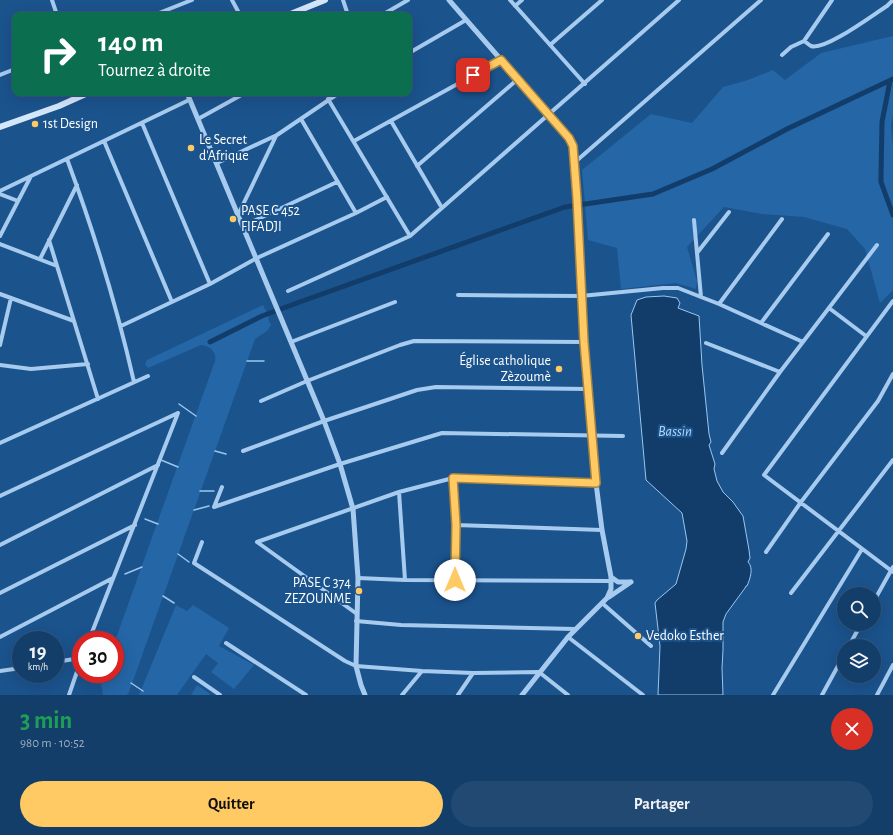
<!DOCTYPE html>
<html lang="fr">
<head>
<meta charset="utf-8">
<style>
  :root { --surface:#143e6a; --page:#214972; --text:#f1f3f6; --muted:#9daec1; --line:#33577e; --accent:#ffc964 }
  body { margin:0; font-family:"Alegreya Sans",sans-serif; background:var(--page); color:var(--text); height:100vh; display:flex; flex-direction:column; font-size:15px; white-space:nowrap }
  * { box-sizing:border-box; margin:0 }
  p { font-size:13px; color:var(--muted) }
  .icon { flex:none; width:22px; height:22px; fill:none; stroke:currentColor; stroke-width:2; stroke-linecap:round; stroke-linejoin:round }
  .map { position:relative; height:695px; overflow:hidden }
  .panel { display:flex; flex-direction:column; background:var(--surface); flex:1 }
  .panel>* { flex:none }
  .banner { position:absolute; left:12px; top:12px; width:400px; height:84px; border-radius:8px; box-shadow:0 4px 16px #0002,0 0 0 1px var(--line); background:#0b6e4f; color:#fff; overflow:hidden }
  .buttons { position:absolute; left:837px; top:587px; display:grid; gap:8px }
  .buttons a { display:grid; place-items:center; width:44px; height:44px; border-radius:50%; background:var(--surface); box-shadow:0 4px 16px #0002,0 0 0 1px var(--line); font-size:20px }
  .speed { position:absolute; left:12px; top:631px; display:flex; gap:8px; font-size:20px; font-weight:700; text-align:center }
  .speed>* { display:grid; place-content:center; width:52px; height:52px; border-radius:50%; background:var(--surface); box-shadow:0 4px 16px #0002,0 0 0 1px var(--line); line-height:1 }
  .speed small { font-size:10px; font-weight:400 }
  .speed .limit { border:6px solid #d22; background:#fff; color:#111 }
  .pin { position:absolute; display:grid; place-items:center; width:34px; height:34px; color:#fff; margin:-17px; border-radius:8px; box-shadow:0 2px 6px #0006 }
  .me { position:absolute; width:44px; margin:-22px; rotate:0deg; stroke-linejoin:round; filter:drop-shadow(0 0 3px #0008) }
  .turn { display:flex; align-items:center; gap:14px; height:84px; padding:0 20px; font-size:18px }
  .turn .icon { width:52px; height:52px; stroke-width:2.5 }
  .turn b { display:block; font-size:28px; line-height:34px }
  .round { display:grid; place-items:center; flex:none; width:42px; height:42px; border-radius:21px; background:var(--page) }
  .headline { display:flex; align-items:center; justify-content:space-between; height:68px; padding:0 20px }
  h1 { font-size:24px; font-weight:700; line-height:30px; color:#1e9e55 }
  .cta { display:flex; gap:8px; margin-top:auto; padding:8px 20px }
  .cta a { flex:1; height:46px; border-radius:24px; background:var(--accent); color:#111; font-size:16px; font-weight:700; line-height:46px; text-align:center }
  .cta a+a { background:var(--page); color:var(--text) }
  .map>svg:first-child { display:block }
</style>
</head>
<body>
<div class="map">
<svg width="893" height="695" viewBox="0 0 893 695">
  <rect width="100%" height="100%" fill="#1b538d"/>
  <path fill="#2466a6" d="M893,36V115L891,125L893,146V290L880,303L865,249L847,229L804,217L762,214L724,207L687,247L697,281L696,289L676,283L621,289L617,248L588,240L582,170L651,114L692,123L723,87L748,80L773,70L785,80L821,53Z
    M263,305L269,317L268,319L271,325L267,331L255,339L129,692L127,695H103L101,683L104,674H115V641L215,361C217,352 210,346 201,345L148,368L145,364L147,360Z
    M176,605L187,611L193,605L229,628L219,646L254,665L234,689L211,672L218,663L206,654L177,695H139Z
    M197,685L210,694V695H191Z"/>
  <path fill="#123d6b" stroke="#9ac7f0" d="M664,296L677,298L680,303L678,308L699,316L702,365L709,434L711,442L709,445L715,464L714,469L717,481L723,492L733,502L743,516L749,550L750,558L748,562C754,568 750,579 747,586H746L745,588L726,614L723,622V650L722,668L723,695H658L660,646L655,603L657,600L676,584L686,549L687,541L682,513L646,480L631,315L637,300L646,297Z"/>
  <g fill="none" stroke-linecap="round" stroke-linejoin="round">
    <path stroke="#9ac7f0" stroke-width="1.5" d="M247,361H264
      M179,404L196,416
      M215,451L226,454
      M161,460L178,467
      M200,491H214
      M194,510L209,506
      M145,519L158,524
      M178,554L189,562
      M125,574L142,567
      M163,596L174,603
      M131,683L143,691"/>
    <path stroke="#123d6b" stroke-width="5" d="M890,81L882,122L881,175V182L893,215
      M210,342L262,316L297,303L565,207L653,194L712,169L787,129L893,79"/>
    <path stroke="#a7cbee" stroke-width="4" d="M52,0L57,15
      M232,0L240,15
      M343,0L348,15
      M510,0L585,84
      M515,6L522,0
      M154,15L192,0
      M382,15L408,0
      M804,41C806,42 809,45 811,46C825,51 874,14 887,6L893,0
      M550,45L602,0
      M409,53L466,20
      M782,55L791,47L804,41L832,0
      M0,75L15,69
      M328,99L410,236
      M198,119L245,93
      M301,119L356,213
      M391,121L442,208
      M142,123L210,284
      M104,141L172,302
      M354,141L501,60
      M67,159C94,232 117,307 134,382
      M217,163L277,135L339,93
      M574,163L761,0
      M417,166L518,79
      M0,191L189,100
      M0,194L18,201
      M238,215L276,136
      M694,220L701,297
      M243,226L337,182
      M0,236L31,176
      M49,240L98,399
      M0,244L57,266
      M697,253L729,212
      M40,259L77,185
      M288,291L410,236L679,0
      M0,294L74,321
      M458,295L581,296L663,288H678L719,304L803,342
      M893,301L764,475L893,572
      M719,304L782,219
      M829,308L866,336
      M761,323L828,234
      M121,326L210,284L257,258L356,213L387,197
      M291,342L395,302
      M706,343L780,372
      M0,345L11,298
      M0,365L31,369L88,364
      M261,401L307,381L400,345L414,341L584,342
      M0,443L148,376
      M243,451L324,421L417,390L436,387L588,389
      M722,453L780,372L877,245
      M453,478L455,525V580
      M399,492L405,580
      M0,496L178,413
      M214,507L340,464L442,433L623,436
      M214,507L222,487
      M455,525L602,530
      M202,542L194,563L345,661L356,666L422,671L473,673L539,672L568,695
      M257,542L399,492L453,478L596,483
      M257,542L357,614
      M0,545L158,465
      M766,552L801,502L878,401L893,374
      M358,578L405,580L611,581
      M0,593L135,525
      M791,593L893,460
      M874,601L893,567
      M602,603L651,646
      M356,621L401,625L575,629
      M0,637L113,578
      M568,637L643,695
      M89,640L178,413
      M226,643L306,695
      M849,646L861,624
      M55,662L81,658
      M0,671L21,668
      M194,677L220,695
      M69,695L81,660
      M402,695L422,671
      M458,695L473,673
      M773,695L862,549
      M822,695L844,655
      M877,695L893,665"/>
    <path stroke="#a7cbee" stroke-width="5" d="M449,0L569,138L573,146L577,199L584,342L596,483L602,530L611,577V589L607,598L568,637L522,695
      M187,93L324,421L340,464L353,509L358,578L356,666L361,685L365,695
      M611,577L618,582H630
      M609,597L631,582"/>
    <path stroke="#d4e7fa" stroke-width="6" d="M288,15L325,0
      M0,127L59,106L88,93"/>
  </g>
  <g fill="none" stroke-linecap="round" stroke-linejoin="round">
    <g stroke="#a68341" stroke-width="10">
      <path id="route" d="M455,580L456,525L453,478L596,483L584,342L577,199L573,146L569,138L501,60L473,75"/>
    </g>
    <use href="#route" stroke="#ffc964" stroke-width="7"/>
  </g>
  <g fill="#ffc964" stroke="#1b538d" stroke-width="1.5">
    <circle cx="35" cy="124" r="4"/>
    <circle cx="191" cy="148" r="4"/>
    <circle cx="233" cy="219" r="4"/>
    <circle cx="559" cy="369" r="4"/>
    <circle cx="359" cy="591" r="4"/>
    <circle cx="638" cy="636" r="4"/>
  </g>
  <g text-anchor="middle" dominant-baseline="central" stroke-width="4" stroke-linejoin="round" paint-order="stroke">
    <g font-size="14" fill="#fff" stroke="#1b538d" text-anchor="start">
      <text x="43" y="124">1st Design</text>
      <text x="199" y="140">Le Secret<tspan x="199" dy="16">d'Afrique</tspan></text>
      <text x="241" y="211">PASE C 452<tspan x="241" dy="16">FIFADJI</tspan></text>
      <text x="551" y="361" text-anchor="end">Église catholique<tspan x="551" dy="16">Zèzoumè</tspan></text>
      <text x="351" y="583" text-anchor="end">PASE C 374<tspan x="351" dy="16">ZEZOUNME</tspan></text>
      <text x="646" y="636">Vedoko Esther</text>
    </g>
    <g font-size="15" font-style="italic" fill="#b3d5f5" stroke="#1b538d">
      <text x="675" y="431">Bassin</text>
    </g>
  </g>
</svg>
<div class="buttons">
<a><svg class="icon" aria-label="search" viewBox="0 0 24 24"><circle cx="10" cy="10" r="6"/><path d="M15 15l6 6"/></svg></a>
<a><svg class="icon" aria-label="layers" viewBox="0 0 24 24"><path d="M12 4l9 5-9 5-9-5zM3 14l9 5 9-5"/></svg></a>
</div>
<div class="speed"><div>19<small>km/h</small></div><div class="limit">30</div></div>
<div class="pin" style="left:473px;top:75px;background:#d93025"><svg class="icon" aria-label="arrive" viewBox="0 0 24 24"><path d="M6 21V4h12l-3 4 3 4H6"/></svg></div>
<svg class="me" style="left:455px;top:580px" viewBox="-20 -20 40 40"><circle r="19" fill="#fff"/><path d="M0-13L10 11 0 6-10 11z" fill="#ffc964"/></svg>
<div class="banner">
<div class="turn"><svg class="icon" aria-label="right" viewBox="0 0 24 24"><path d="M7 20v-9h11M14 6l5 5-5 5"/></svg><div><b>140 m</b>Tournez à droite</div></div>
</div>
</div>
<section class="panel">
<div class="headline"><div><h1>3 min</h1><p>980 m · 10:52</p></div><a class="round" style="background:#d93025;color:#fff"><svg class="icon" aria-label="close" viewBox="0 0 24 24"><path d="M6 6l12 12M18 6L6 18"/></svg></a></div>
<div class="cta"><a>Quitter</a><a>Partager</a></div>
</section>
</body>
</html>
